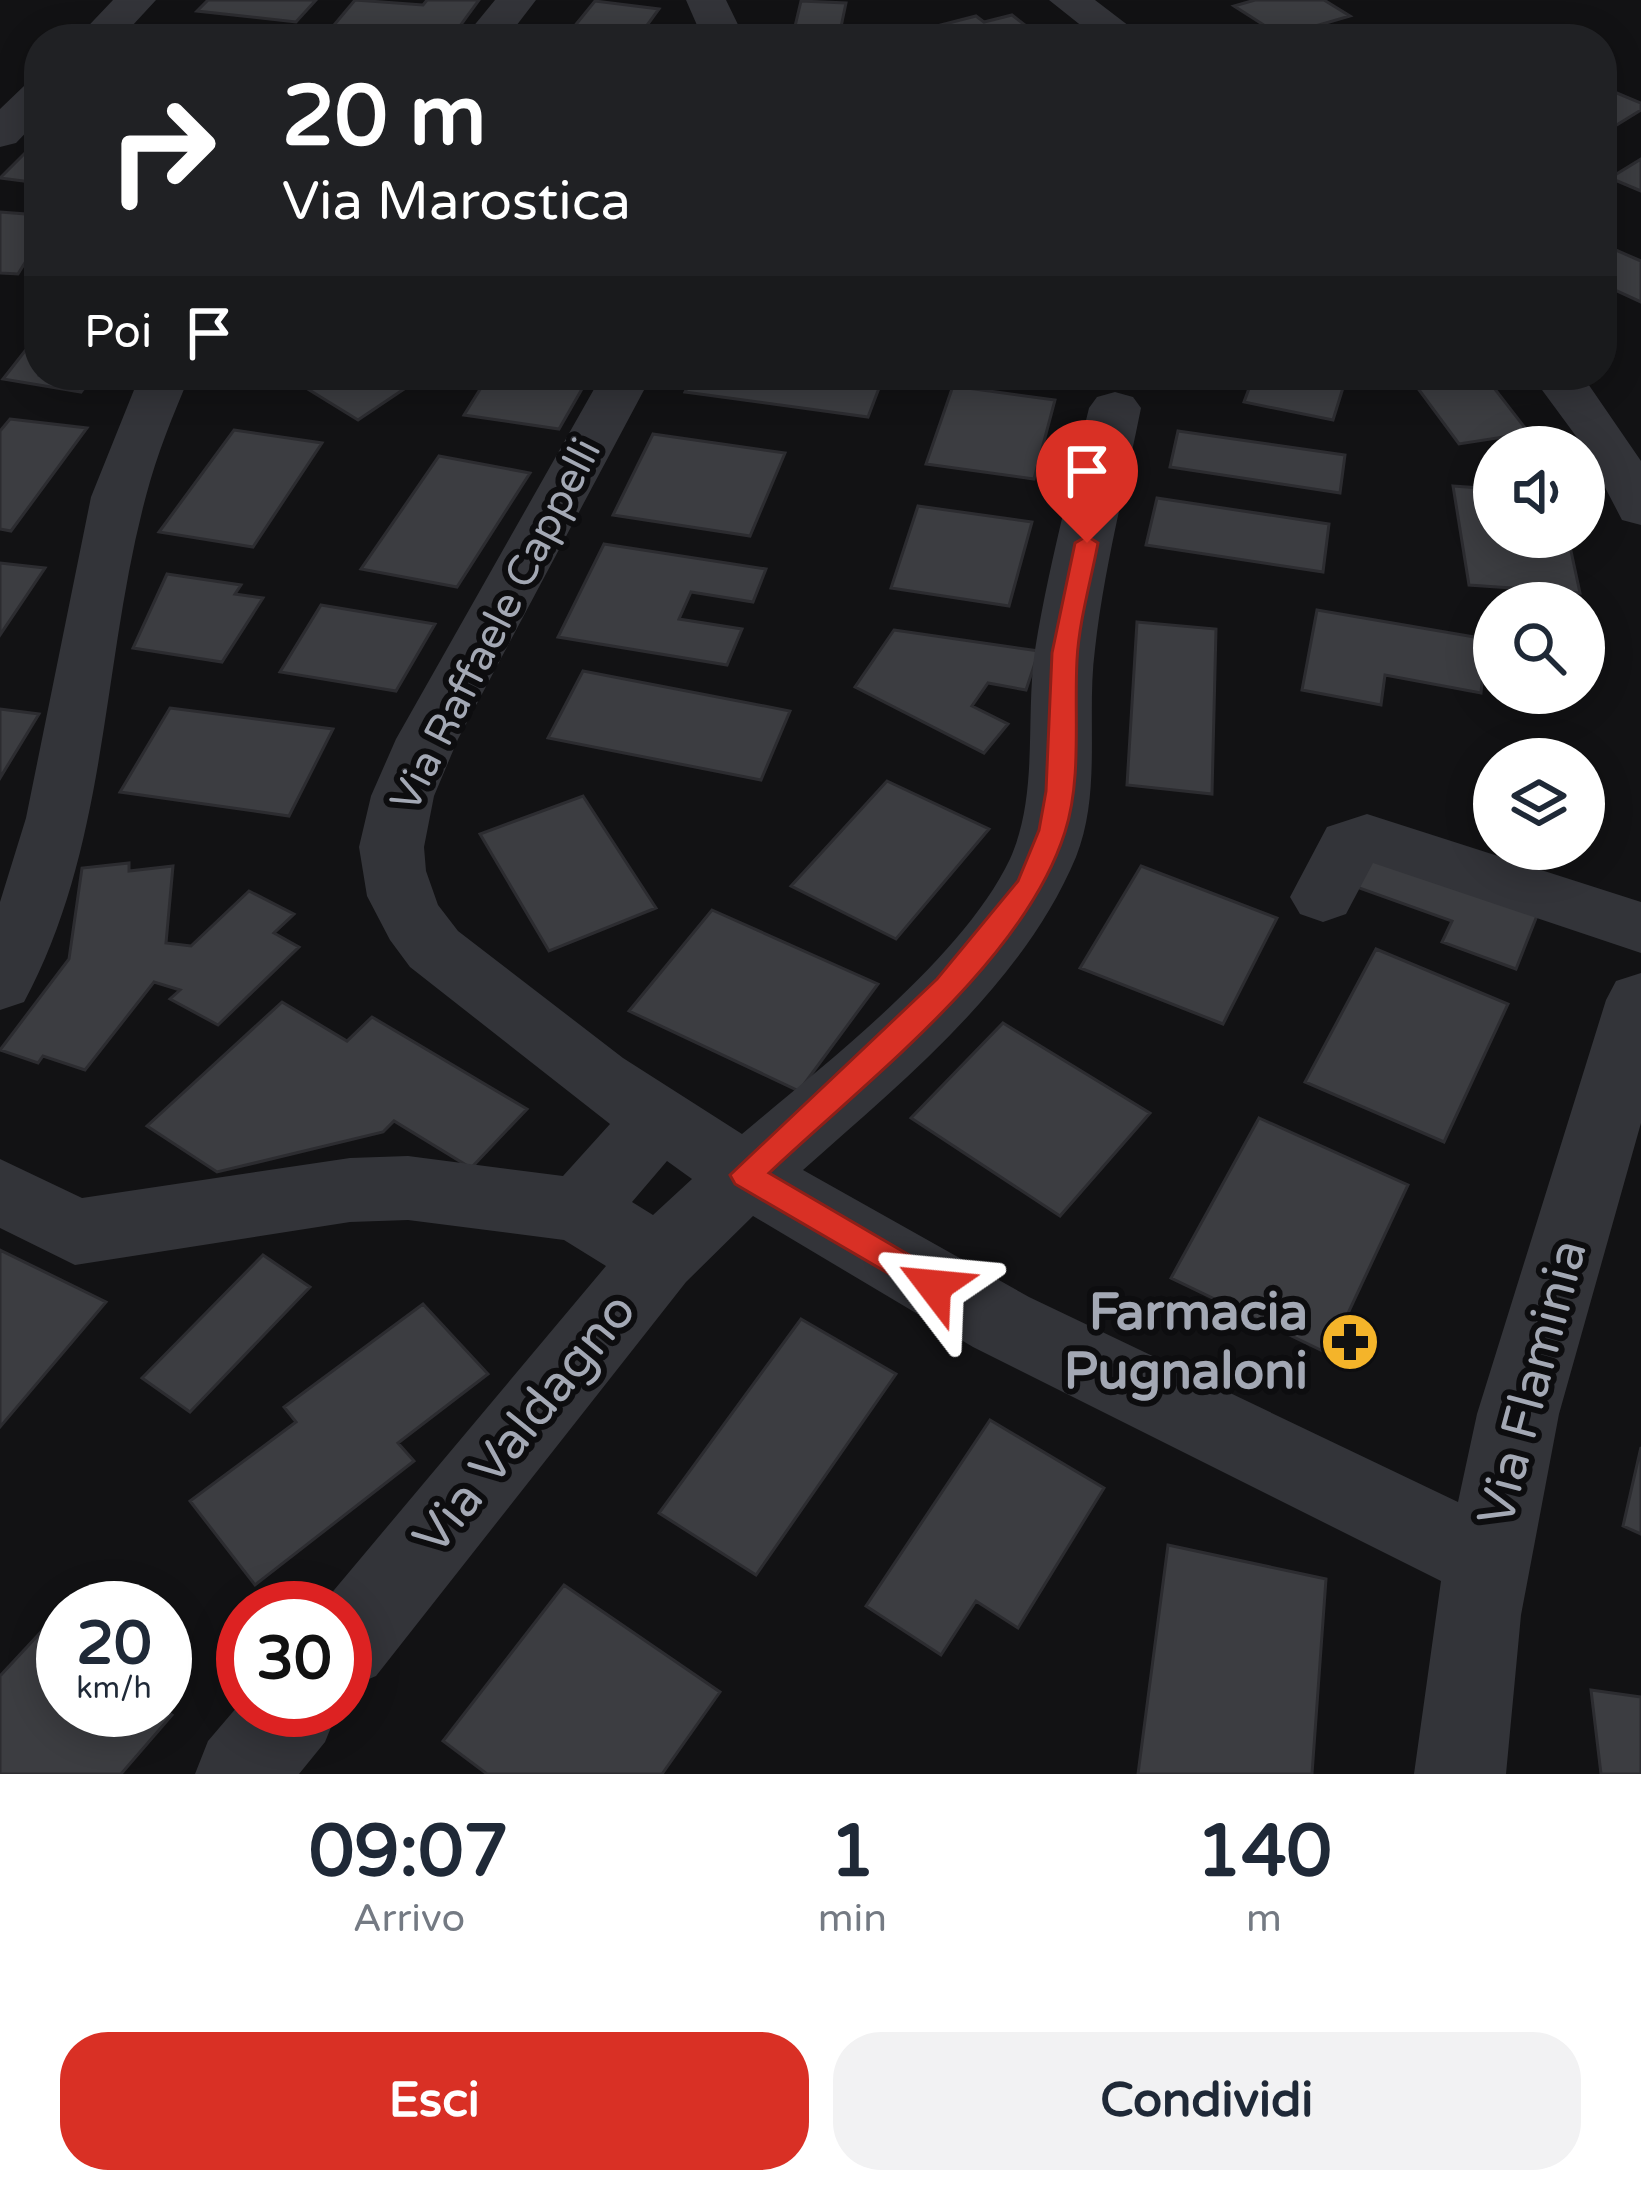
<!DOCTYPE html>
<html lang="it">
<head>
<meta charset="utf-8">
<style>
  :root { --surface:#fff; --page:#f2f2f3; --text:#1f2937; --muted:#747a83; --accent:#d93025 }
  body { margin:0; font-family:"Varela Round",sans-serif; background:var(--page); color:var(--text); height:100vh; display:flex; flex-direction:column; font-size:45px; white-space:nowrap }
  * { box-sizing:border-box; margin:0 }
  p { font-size:39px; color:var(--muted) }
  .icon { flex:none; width:66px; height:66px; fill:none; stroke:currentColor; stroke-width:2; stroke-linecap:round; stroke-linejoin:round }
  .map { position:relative; height:1774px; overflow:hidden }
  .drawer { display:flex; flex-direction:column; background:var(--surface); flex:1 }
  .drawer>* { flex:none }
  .top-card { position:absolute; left:24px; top:24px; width:1593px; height:366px; border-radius:48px; box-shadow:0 6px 30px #0003; background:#202124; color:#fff; overflow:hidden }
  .fabs { position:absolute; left:1473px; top:426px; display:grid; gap:24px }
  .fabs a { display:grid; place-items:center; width:132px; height:132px; border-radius:50%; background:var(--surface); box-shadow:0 6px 30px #0003; font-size:60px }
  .speed { position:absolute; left:36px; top:1581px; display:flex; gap:24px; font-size:60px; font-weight:700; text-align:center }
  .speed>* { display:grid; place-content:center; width:156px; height:156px; border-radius:50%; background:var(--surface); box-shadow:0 6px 30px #0003; line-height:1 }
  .speed small { font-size:30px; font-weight:400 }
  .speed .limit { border:18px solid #d22; background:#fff; color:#111 }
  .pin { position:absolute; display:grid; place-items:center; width:102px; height:102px; color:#fff; margin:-123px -51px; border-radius:50% 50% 50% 0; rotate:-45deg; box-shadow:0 0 12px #0007 }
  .pin .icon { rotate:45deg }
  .me { position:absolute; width:132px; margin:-66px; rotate:299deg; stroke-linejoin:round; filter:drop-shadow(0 0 9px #0008) }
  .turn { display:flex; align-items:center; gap:42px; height:252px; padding:0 60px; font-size:54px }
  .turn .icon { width:156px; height:156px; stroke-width:2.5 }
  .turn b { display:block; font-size:84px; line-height:102px }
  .then { display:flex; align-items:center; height:114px; padding:0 60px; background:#0003; gap:24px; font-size:45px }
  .eta { display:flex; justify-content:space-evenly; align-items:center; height:204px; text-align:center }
  .eta b { font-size:72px; font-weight:700; line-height:84px }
  .action { display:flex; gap:24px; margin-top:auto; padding:24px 60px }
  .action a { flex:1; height:138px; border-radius:48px; background:var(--accent); color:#fff; font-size:48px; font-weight:700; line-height:138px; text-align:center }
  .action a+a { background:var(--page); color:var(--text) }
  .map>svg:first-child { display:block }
</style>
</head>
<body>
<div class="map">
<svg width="1641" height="1774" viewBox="0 0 1641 1774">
  <rect width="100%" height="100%" fill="#121214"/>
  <path fill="#3c3d41" stroke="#2c2c30" stroke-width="3" d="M208,0H316L296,22L197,11Z
    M355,0L423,5L427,0H479L452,37L334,25Z
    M1255,0H1324L1350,16L1281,36L1234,6Z
    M595,1L659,9L637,39H564Z
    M801,1L846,3L841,27L872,28L871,39H792Z
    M1012,15L1043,39H953L937,26L976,16L984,22Z
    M1612,91L1641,103V110L1602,134V97Z
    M39,139V183L0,178Z
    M1641,159V191L1610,178Z
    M0,212L39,215V240L18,274L0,273Z
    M1602,244L1641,261V302L1602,284Z
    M39,333V375H94L81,392L3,379Z
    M285,375H387L407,387L358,420Z
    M489,375H590L559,429L464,415Z
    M694,375H884L868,417L685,392Z
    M1254,375H1347L1333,420L1244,402Z
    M1408,375H1484L1529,433L1459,444Z
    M953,386L1055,400L1034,479L926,464Z
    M10,419L87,428L11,531L0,529V431Z
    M234,430L322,443L253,547L159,532Z
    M1178,431L1345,455L1340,493L1170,467Z
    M653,434L785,453L750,536L613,515Z
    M439,456L530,473L457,587L361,569Z
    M1453,486L1494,489V537H1568L1580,593L1469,585Z
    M1157,498L1329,524L1323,572L1146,545Z
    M918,506L1032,522L1009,606L891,588Z
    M604,544L766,569L753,602L691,592L679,619L742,629L727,665L558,637Z
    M0,563L45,568L0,635Z
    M167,574L241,585L235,594L263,598L222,662L133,648Z
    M321,605L435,624L396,691L280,672Z
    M1317,610L1486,639L1481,693L1385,675L1381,705L1302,690Z
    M1137,622L1216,629L1212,794L1127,785Z
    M894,630L1039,651L1026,690L988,683L972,706L1008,724L984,753L855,687Z
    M583,671L790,711L761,780L548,738Z
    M170,708L333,729L289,816L120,792Z
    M0,709L39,714L0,778Z
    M887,781L989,829L896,939L791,886Z
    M583,796L656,908L549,951L480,834Z
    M1369,842L1542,903L1516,969L1442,942L1452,921L1348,884Z
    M129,863V871L173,866L166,943L191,946L249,891L294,914L274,933L299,947L218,1025L170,999L180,990L154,982L85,1070L43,1056L38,1063L0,1050L69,959L82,868Z
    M1141,866L1277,918L1223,1024L1080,968Z
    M712,910L878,984L799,1091L629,1011Z
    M1376,949L1508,1004L1444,1142L1305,1082Z
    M282,1002L347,1041L372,1017L527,1109L471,1168L394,1121L383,1132L217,1172L147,1126Z
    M1003,1023L1150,1113L1060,1216L911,1118Z
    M1259,1118L1408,1185L1329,1354L1171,1278Z
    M0,1250L106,1302L0,1427Z
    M263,1255L310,1287L190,1412L142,1378Z
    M423,1304L488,1374L398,1443L414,1461L255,1585L190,1501L296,1422L284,1407Z
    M801,1319L896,1374L756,1575L659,1513Z
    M990,1420L1104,1488L1018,1628L976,1601L941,1655L866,1606Z
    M1641,1447V1534L1623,1526Z
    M1168,1545L1326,1579L1312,1774H1138Z
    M564,1585L720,1692L662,1774H487L443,1741Z
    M52,1620L63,1629V1710H165L172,1715L121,1774H0V1676Z
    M1591,1690L1641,1697V1774H1601Z"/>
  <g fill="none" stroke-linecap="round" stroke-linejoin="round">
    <path fill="#333439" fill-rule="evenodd" d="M113,0H156L120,39H76Z
      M495,0H536L506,39H463Z
      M686,0H726L745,39H703Z
      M1049,0H1095L1146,39H1098Z
      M39,82V119L16,143L0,147V109L24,86Z
      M140,375H190C173,415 157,454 146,496C101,664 109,844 24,1002L0,1010V902L26,818L91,497Z
      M602,375H652L458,739L434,796L424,847L426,871L438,905L458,931L623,1058L742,1134C826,1063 963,958 1010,859C1039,794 1025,718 1035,650C1048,568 1070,488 1089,408L1097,397L1115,392L1133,397L1141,408C1125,488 1104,568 1095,649C1086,717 1102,792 1076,857C1023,984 903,1081 803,1170L1029,1297L1458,1502L1477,1414L1606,1000L1616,981L1641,973V1123L1559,1414L1521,1615L1506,1774H1414L1441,1581L973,1347L753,1216L686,1282L376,1676L345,1689V1608H319L606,1266L564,1240L408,1220L350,1222L75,1265L0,1228V1159L82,1198L350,1158L408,1156L563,1176L610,1124L410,967L390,940L367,896L359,847L371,796L396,739ZM667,1161L692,1179L653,1215L632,1202Z
      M1531,375H1582L1641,461V525L1622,520L1584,447Z
      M1367,814L1641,902V953L1373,863L1346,914L1323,922L1300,914L1290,897L1327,827Z
      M243,1700V1710H338L325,1742L299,1774H195L208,1741Z"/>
  </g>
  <path fill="#d93025" stroke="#8d1f18" stroke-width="3" d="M1087,536L1098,543C1091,581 1079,621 1077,660C1074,715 1082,779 1065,832C1024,962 866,1081 769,1173L945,1276L950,1286L945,1295L934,1300L735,1184L730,1175L937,979L1018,881L1039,830L1046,791L1052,653L1075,543Z"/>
  <defs>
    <g id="pharmacy-disc" transform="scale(3)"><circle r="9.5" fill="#f4b42a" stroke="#0d0d0f"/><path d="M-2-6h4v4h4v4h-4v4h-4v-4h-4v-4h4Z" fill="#111"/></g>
  </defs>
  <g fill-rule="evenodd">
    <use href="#pharmacy-disc" x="1350" y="1342"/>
  </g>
  <g text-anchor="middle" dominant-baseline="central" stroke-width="12" stroke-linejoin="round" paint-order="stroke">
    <g font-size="42" fill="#a3a8b4" stroke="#0d0d0f">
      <text transform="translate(496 625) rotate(-63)">Via Raffaele Cappelli</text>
    </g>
    <g font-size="51" font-weight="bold" fill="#a3a8b4" stroke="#0d0d0f" text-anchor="end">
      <text x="1308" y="1313">Farmacia<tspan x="1308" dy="59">Pugnaloni</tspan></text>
    </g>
    <g font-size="51" fill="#a3a8b4" stroke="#0d0d0f">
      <text transform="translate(1533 1383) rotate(-75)">Via Flaminia</text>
      <text transform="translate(525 1424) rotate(-51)">Via Valdagno</text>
    </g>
  </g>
</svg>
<div class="fabs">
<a><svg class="icon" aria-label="sound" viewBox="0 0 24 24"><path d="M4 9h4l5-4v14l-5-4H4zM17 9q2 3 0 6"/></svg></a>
<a><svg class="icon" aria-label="search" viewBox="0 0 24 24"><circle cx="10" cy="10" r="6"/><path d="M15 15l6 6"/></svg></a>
<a><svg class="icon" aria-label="layers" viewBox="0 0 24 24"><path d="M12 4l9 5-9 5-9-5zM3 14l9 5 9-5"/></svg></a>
</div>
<div class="speed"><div>20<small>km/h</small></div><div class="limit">30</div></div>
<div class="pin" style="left:1087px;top:543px;background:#d93025"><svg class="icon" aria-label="arrive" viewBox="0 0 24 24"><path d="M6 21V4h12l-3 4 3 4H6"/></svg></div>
<svg class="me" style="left:934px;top:1286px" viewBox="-20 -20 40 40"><path d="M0-17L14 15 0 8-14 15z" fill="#d93025" stroke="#fff" stroke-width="4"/></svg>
<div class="top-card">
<div class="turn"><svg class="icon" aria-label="right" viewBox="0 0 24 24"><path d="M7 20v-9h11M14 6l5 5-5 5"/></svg><div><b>20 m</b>Via Marostica</div></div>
<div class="then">Poi<svg class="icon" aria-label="arrive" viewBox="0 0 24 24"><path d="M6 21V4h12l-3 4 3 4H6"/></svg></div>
</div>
</div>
<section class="drawer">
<div class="eta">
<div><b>09:07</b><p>Arrivo</p></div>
<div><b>1</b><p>min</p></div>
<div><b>140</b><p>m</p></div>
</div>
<div class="action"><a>Esci</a><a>Condividi</a></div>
</section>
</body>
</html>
